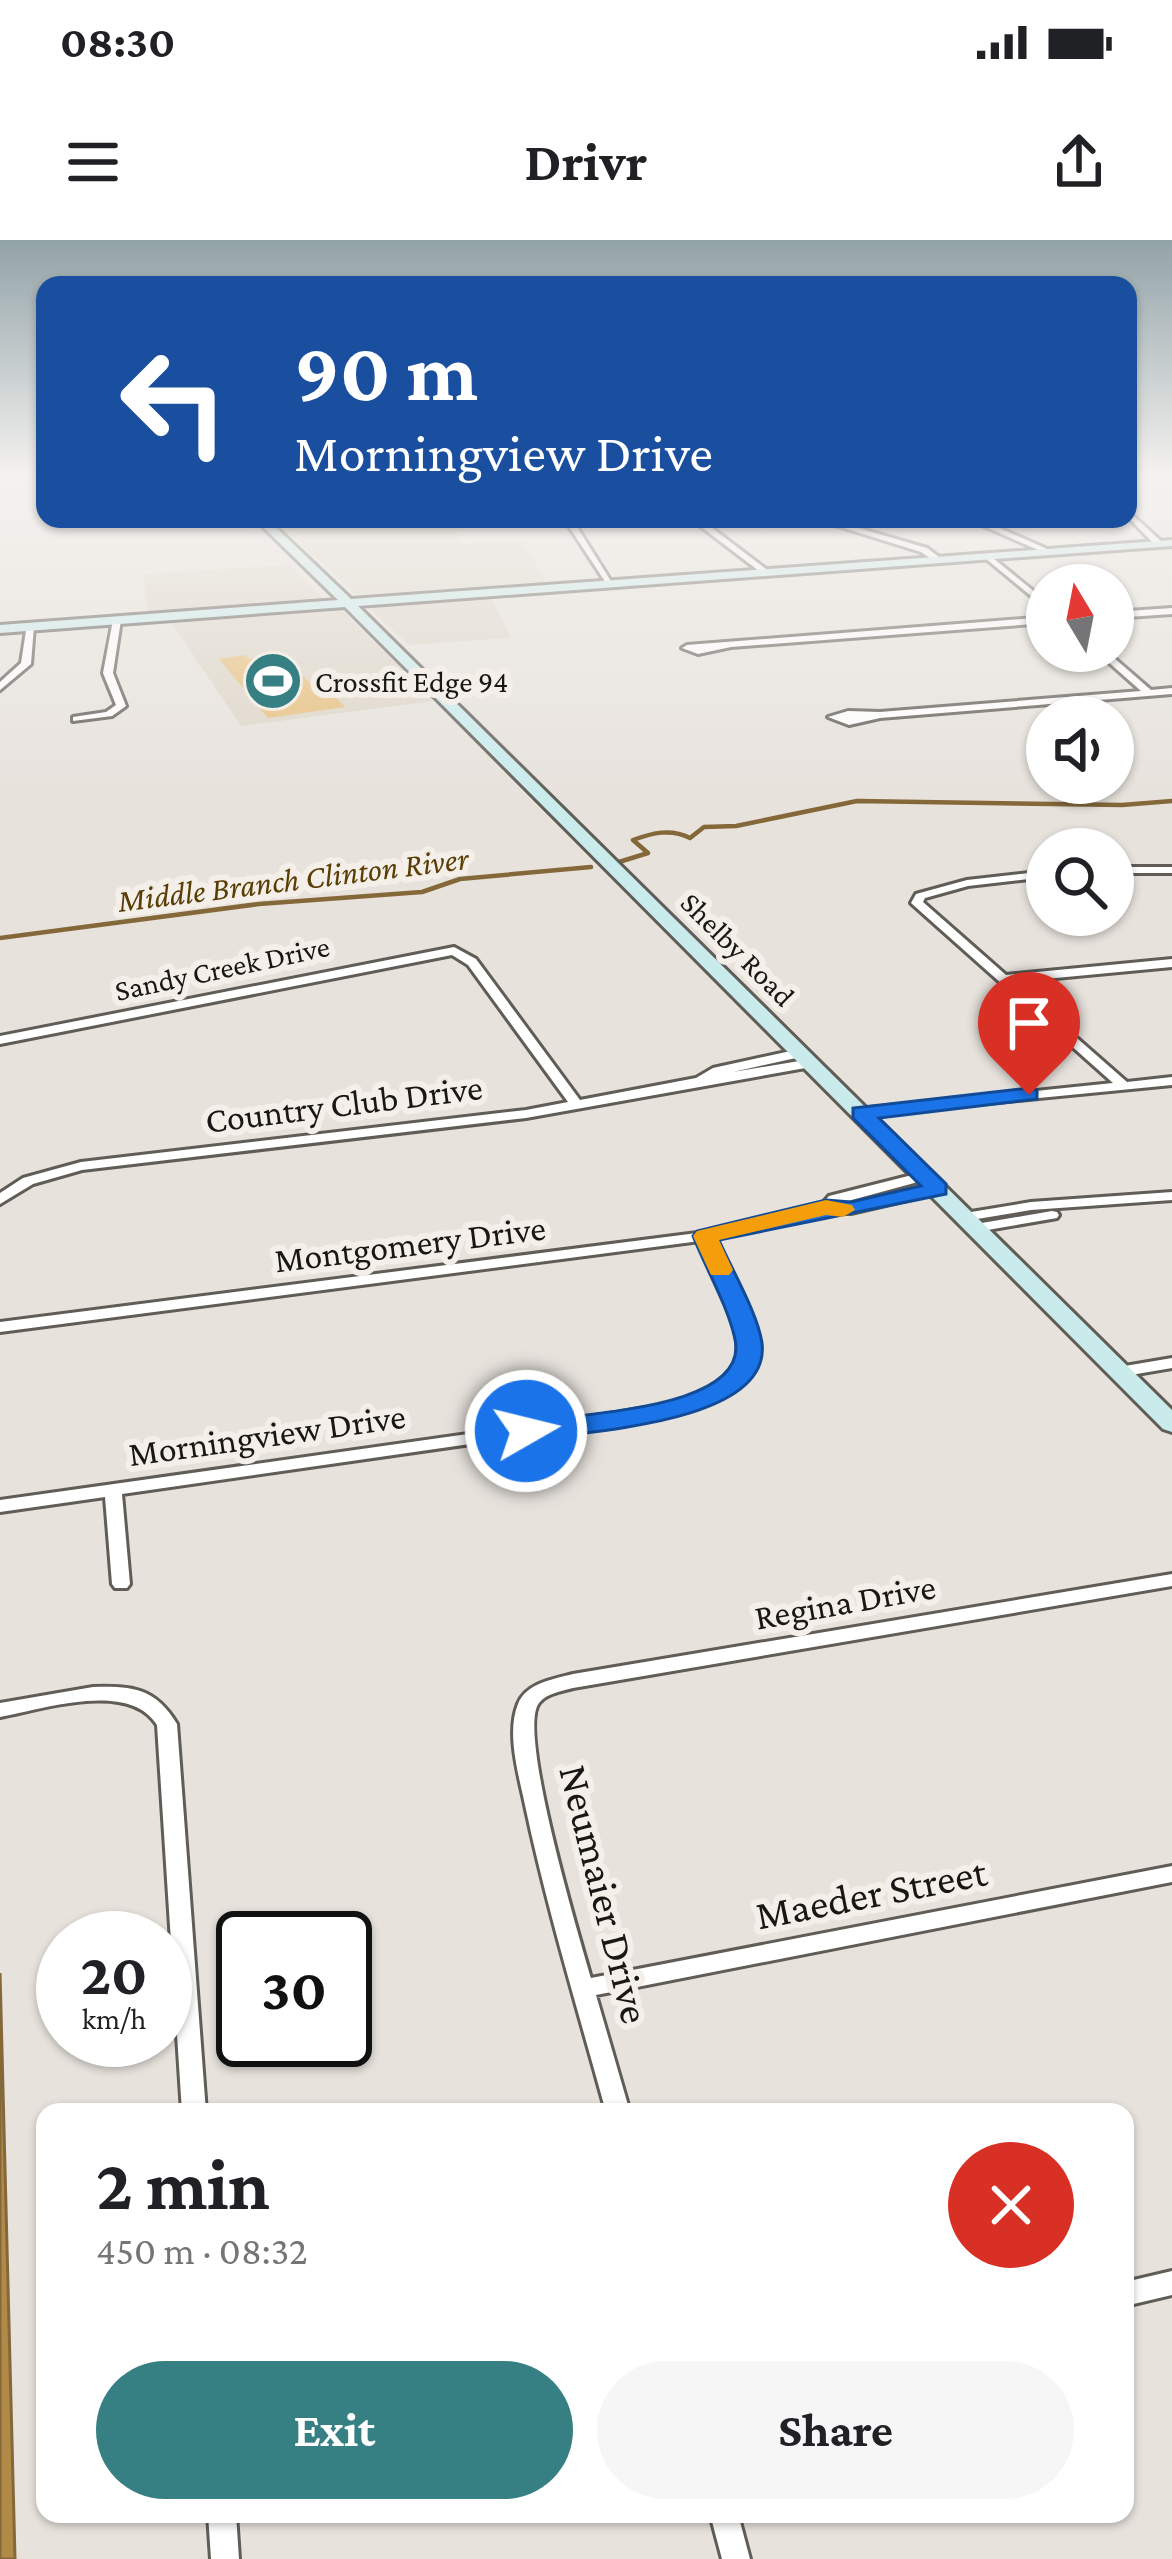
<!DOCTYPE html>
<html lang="en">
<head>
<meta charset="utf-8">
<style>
  :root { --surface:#fff; --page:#f6f6f6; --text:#202124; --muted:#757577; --accent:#367f82 }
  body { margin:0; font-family:"Crimson Pro",serif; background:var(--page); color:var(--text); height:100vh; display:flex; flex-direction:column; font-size:45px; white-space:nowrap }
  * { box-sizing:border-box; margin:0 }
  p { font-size:39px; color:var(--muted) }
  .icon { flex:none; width:66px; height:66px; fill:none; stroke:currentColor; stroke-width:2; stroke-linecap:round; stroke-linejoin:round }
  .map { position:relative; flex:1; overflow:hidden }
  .details { position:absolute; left:36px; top:1863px; width:1098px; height:420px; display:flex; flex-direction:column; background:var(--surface); border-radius:24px; box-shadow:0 3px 9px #0004 }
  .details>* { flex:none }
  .guide { position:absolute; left:36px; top:36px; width:1101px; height:252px; border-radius:24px; box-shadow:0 3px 9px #0004; background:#1a4fa0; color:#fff; overflow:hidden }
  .needle { width:78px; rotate:350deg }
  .tools { position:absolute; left:1026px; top:324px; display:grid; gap:24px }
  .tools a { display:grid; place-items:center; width:108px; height:108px; border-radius:50%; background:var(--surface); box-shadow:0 3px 9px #0004; font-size:60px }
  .speed { position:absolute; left:36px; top:1671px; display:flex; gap:24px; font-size:60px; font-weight:700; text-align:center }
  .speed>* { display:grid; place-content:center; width:156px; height:156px; border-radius:50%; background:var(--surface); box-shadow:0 3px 9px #0004; line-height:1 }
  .speed small { font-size:30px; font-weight:400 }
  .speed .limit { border:6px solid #111; border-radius:18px; background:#fff; color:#111 }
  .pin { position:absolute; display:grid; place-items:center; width:102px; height:102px; color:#fff; margin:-123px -51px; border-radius:50% 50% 50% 0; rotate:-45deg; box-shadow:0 0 12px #0007 }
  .pin .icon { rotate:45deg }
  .me { position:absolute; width:132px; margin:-66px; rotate:82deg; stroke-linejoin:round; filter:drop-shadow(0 0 9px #0008) }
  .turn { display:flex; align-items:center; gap:42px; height:252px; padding:0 60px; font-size:54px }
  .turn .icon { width:156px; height:156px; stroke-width:2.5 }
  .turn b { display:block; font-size:84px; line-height:102px }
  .round { display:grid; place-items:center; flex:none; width:126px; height:126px; border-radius:63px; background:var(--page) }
  .overview { display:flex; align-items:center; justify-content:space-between; height:204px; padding:0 60px }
  h1 { font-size:72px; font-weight:700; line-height:90px }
  .button { display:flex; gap:24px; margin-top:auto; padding:24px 60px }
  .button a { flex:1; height:138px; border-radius:72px; background:var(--accent); color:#fff; font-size:48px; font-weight:700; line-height:138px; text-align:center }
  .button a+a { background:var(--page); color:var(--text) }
  .status { display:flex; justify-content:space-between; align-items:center; height:84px; padding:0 60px; background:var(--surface); direction:ltr }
  .status svg { height:33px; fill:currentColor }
  header { display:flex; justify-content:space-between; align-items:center; height:156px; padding:0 60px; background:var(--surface); font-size:54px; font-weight:700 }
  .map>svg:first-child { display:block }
</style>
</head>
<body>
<div class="status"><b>08:30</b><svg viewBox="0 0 49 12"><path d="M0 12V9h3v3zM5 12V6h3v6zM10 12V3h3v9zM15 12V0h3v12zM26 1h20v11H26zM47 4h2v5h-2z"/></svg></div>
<header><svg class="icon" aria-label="menu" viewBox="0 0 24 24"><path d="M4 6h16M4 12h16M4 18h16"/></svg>Drivr<svg class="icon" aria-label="share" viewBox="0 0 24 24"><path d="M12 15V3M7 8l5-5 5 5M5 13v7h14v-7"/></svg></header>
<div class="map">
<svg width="1172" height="2319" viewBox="0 0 1172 2319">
  <rect width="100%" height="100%" fill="#e7e2dc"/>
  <path fill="#ddd5c8" d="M273,279H450L462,304L523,301L546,342L356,354Z
    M290,325L325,360L147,372L144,334Z
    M490,355L511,398L409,405L369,368Z
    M339,367L434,461L241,486L169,379Z"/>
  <path fill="#b28a48" stroke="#846839" stroke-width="3" d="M0,1733L15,2319H0Z"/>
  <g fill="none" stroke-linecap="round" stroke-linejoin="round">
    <path stroke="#846839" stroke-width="4.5" d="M619,622L648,613L633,600C652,593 671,588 690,598L704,587L736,586L857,561L1122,565L1172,561
      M0,698L259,664L422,652L460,639L591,627"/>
  </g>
  <path fill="#e7be7a" d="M245,415L249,419L283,415L309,442L325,445L345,467L268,478L219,419Z"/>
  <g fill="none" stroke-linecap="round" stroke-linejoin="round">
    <g stroke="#605c56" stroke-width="6">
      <path id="street" d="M1128,271L1162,302V306H1156L1128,277Z
        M564,279H572L614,346H608Z
        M691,279H700L770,332L763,334Z
        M815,279H827L927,308L943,320L936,322L921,312Z
        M968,279H979L1054,312L1047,314Z
        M988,314L1047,362V369L985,318Z
        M1172,368V374L1113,378V372Z
        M117,377L121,380L113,433L126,466L112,476L73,481V477L106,472L116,465L103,433L113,380Z
        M1047,377V383L731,407L698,414L682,408L687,405Z
        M27,384L34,386L31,424L0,450V442L21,423Z
        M1096,411H1106L1151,450L1172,448V454L880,478L849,485L828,477L848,471L880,472L1141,451Z
        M1113,627H1172V633H1113Z
        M1047,631V637L968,646L925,658L923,662L1006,735L1172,719V727L1013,742L1127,842L1172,837V845L856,876V870L861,869L1113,843L911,663L916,654L967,640Z
        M454,707L476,719L580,860L696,838L713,828L800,809L807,813L805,816L733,832L811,819L818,823L811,827L526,878L82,930L33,944L0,964V953L23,938L81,922L526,870L568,862L468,725L452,715L0,804V796Z
        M924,932L929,933L931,936L929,939L837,964L851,965L937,945L942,946L944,949L942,952L851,973L826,972L714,998C728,1032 748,1067 754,1103C764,1167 661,1175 617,1183L122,1254L130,1344L127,1348H115L112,1344L105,1257L0,1272V1260L617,1173C651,1166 698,1164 726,1142C759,1115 713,1032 700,1001L0,1092V1082L705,992L821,965L829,956Z
        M1172,952V960L1031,970L965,981L958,977L965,973L1031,962Z
        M1052,971L1057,972L1059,975L1057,978L976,992L969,988L976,984Z
        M1172,1118V1128L1119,1137L1111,1132L1119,1127Z
        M1172,1334V1346L573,1448C562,1451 547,1453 539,1463C517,1491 579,1696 591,1738L1172,1626V1642L596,1755L630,1872H606C578,1770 547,1669 525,1565C519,1536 506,1493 518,1464C526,1443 554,1439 573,1434Z
        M93,1447C133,1446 155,1448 177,1484L206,1872H182L157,1485C129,1440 43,1469 0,1477V1463Z
        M1172,2031V2055L1125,2066V2042Z
        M208,2274H236L239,2319H211Z
        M710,2274H738L750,2319H722Z"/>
    </g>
    <g stroke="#605c56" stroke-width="6">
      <path id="secondary" d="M255,279H267L351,359L1172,300V306L358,366L1172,1170V1192L1163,1189L345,367L0,393V385L338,360Z"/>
    </g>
    <use href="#street" fill="#fff" fill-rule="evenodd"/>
    <use href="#secondary" fill="#c9ebec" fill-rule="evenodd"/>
  </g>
  <linearGradient id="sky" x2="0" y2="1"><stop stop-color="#92a3a8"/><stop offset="0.42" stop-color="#f4f2ef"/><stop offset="1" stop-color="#f4f2ef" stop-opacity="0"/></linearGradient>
  <rect width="1172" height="561" fill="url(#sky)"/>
  <path fill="#1a73e8" stroke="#114b97" stroke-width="3" d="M1029,848L1037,850V859L879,878L946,944V954L719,1000C731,1028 758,1074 762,1103C772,1185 581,1191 526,1200L516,1197L512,1191L516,1185C564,1172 751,1174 735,1099C727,1064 706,1029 693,996L697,991L826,960L851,962L921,946L853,878V868Z"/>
  <path fill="#f59e0b" d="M826,960L852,965L855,970L843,977L826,975L719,1000L733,1030L729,1035H711L693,996L697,991Z"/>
  <defs>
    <g id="stadium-disc" transform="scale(3)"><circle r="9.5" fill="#367f82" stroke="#f4f0e9"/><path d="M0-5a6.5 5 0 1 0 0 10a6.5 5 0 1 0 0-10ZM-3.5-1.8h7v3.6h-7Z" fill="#fff"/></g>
  </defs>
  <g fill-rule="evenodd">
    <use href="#stadium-disc" x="273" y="441"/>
  </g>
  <g text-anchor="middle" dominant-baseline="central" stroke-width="12" stroke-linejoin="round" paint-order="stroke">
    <g font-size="30" fill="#181715" stroke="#f4f0e9" text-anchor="start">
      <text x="315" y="441">Crossfit Edge 94</text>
    </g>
    <g font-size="30" fill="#181715" stroke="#f4f0e9">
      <text transform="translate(738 709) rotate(45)">Shelby Road</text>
      <text transform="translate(222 728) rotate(-12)">Sandy Creek Drive</text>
    </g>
    <g font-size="33" font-style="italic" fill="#593d05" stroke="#f4f0e9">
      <text transform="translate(293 639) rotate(-7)">Middle Branch Clinton River</text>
    </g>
    <g font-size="36" fill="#181715" stroke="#f4f0e9">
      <text transform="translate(344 864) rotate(-7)">Country Club Drive</text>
      <text transform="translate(410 1004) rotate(-7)">Montgomery Drive</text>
      <text transform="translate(267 1195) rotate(-8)">Morningview Drive</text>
      <text transform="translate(845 1362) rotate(-10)">Regina Drive</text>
    </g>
    <g font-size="42" fill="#181715" stroke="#f4f0e9">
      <text transform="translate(871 1653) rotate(-11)">Maeder Street</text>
      <text transform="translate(605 1654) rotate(76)">Neumaier Drive</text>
    </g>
  </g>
</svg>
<div class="tools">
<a><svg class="needle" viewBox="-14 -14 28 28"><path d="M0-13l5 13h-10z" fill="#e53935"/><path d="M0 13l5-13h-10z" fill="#757577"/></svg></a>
<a><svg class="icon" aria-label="sound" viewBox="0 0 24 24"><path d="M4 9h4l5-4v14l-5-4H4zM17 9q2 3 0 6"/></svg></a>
<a><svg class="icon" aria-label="search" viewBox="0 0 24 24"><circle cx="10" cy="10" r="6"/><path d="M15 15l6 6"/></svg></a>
</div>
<div class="speed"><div>20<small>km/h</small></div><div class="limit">30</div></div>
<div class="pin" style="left:1029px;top:855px;background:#d93025"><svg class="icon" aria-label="arrive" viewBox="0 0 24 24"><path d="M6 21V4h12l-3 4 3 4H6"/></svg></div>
<svg class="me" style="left:526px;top:1191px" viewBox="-20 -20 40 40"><circle r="17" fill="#1a73e8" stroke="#fff" stroke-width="3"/><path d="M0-11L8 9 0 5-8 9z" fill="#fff"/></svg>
<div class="guide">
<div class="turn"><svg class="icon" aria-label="left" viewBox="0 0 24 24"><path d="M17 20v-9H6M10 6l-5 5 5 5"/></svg><div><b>90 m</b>Morningview Drive</div></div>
</div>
<section class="details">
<div class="overview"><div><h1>2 min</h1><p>450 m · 08:32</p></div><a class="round" style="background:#d93025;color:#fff"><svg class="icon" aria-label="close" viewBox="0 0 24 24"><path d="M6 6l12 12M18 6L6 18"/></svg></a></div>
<div class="button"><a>Exit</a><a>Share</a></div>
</section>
</div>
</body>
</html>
